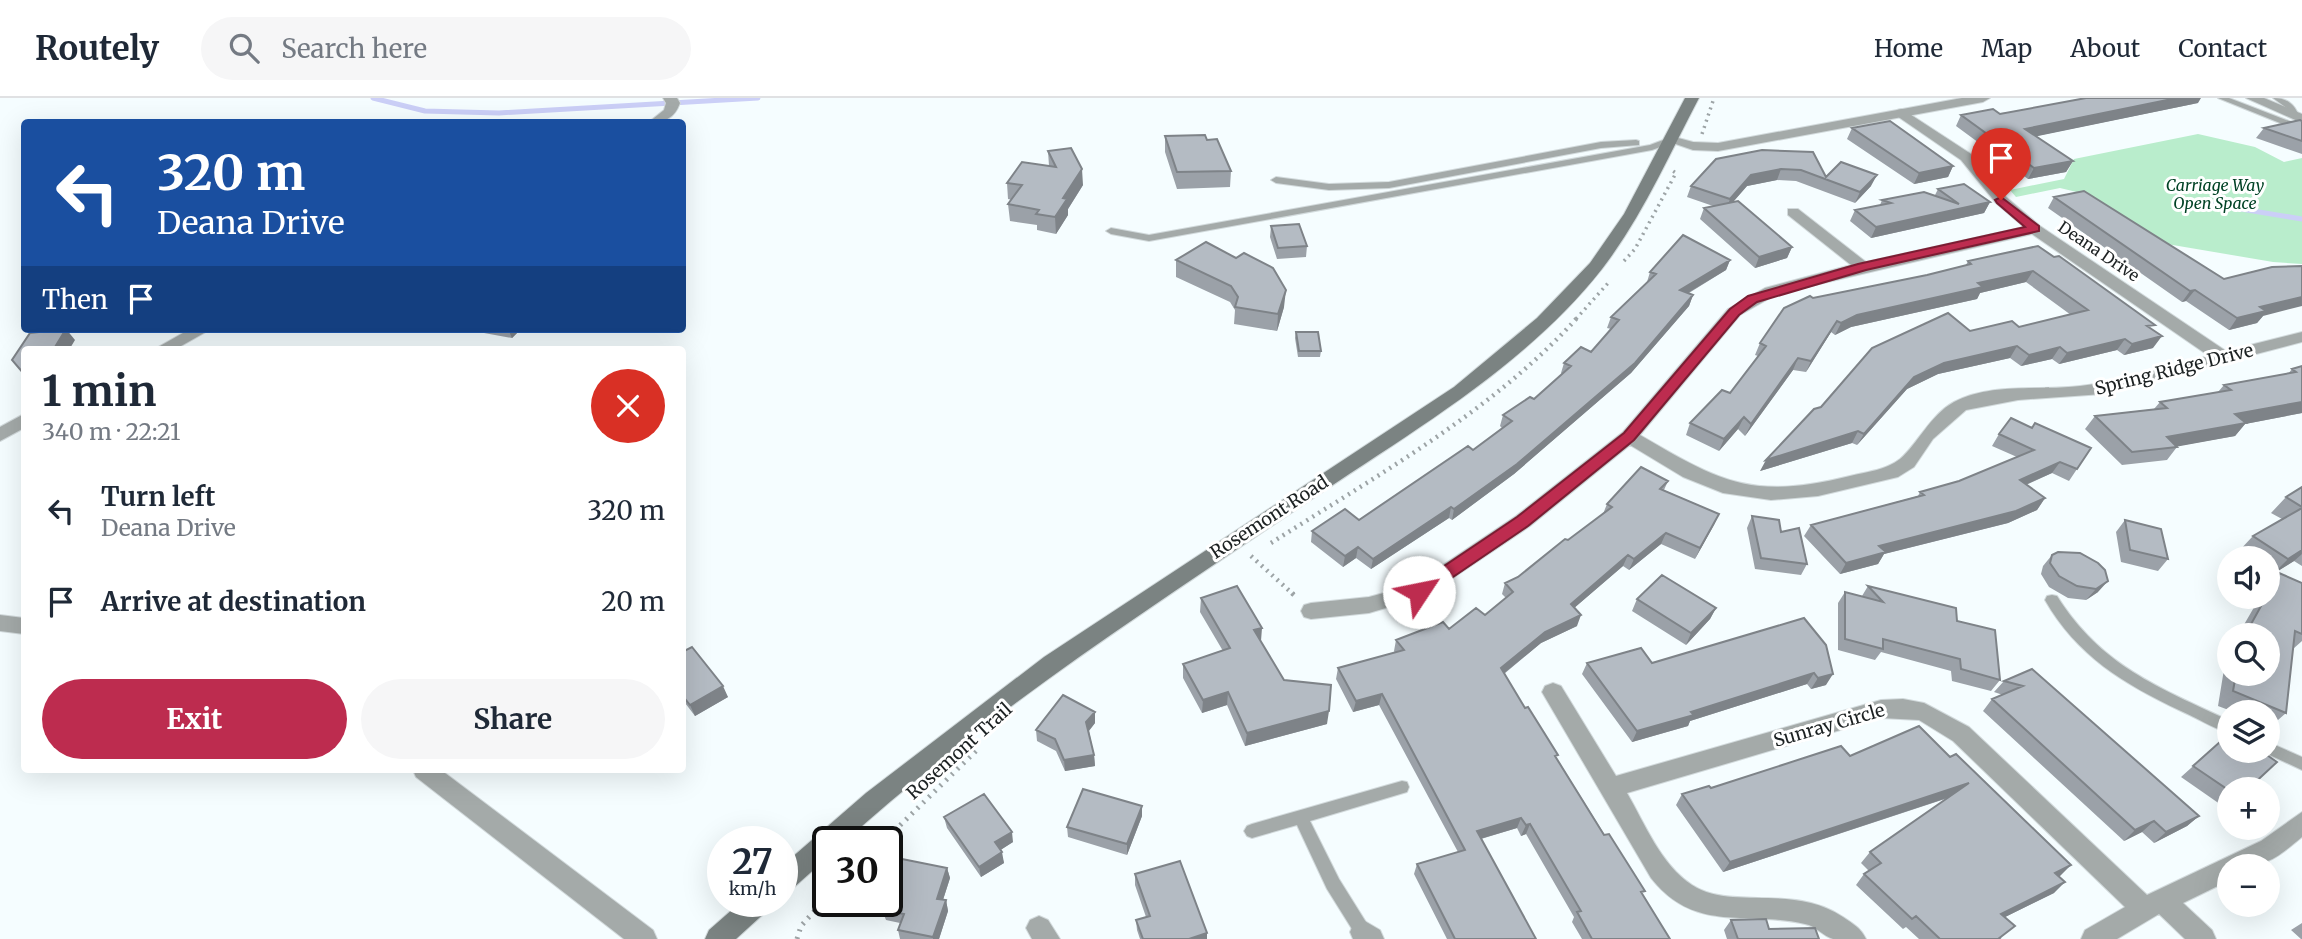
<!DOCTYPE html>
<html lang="en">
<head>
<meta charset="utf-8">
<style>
  :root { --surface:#fff; --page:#f6f6f7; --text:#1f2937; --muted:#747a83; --line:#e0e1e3; --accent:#bd2c4f }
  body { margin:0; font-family:Merriweather,serif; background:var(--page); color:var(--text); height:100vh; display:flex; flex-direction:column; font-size:26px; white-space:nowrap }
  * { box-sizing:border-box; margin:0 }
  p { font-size:23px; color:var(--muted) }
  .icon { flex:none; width:38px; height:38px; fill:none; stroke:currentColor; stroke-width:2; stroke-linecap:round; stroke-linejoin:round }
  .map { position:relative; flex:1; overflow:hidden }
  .details { position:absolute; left:21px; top:248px; width:665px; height:427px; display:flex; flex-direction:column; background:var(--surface); border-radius:7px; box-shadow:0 7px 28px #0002 }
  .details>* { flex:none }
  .top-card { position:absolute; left:21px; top:21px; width:665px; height:214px; border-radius:7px; box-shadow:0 7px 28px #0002; background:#1a4fa0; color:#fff; overflow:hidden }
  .fabs { position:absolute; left:2217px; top:448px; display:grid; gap:14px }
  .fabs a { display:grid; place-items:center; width:63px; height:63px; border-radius:50%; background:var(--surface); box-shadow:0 7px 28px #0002; font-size:35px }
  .speed { position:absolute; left:707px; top:728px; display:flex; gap:14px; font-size:35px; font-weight:700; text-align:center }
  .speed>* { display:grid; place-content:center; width:91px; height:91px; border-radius:50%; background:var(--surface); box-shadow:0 7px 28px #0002; line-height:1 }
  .speed small { font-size:18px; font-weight:400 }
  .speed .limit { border:4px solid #111; border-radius:10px; background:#fff; color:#111 }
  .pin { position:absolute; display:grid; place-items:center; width:60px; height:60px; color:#fff; margin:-72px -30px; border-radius:50% 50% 50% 0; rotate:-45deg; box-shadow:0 0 7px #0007 }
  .pin .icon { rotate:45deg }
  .me { position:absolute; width:77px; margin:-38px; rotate:56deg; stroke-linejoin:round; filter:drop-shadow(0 0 5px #0008) }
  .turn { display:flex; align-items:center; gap:24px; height:147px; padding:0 21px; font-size:32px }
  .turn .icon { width:91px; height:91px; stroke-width:2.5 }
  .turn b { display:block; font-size:49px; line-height:60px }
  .then { display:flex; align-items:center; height:66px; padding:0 21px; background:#0003; gap:14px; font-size:26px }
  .round { display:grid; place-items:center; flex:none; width:74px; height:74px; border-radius:37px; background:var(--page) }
  .summary { display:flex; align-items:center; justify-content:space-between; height:119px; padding:0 21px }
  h1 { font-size:42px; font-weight:700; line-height:52px }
  .button { display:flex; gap:14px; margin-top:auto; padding:14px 21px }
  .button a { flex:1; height:80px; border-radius:42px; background:var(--accent); color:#fff; font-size:28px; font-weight:700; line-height:80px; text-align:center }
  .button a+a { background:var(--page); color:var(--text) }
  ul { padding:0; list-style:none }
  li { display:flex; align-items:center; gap:21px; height:91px; padding:0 21px }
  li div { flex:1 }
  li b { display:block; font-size:26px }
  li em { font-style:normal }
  header { display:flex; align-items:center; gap:42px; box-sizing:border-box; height:98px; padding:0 35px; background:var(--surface); border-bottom:2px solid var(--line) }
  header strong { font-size:33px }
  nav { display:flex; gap:38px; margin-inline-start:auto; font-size:24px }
  .search { width:490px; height:63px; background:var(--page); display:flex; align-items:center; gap:18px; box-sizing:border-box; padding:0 24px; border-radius:38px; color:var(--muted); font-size:26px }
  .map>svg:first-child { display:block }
</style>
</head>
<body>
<header>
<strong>Routely</strong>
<div class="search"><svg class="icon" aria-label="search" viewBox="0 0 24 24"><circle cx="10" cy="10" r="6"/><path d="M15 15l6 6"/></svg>Search here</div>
<nav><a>Home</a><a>Map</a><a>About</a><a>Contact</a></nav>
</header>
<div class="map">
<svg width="2302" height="841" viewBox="0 0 2302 841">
  <rect width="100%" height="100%" fill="#f5fdff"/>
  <path fill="#b9edcc" d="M2198,36L2255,49L2284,64L2302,60V166L2273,164L2161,145L2085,96L2060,90L2016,99L2010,92L2064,81L2074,61Z"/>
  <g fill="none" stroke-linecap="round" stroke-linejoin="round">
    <path stroke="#cbcff7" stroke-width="5" d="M373,0L425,13L499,15L758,0
      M2198,104L2302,121"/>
    <g stroke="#d2dadc" stroke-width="2">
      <path id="service" d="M2218,0H2229L2302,28V34Z
        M2273,0C2286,0 2294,5 2299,18L2298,20H2292L2288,11Z
        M1671,39L1675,42L1674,44L1652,52L1149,143L1111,136L1106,133L1111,130L1149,137L1650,47Z
        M1636,42L1639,43V47L1601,50L1389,90L1329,92L1276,85L1271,82L1276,79L1329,86L1389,84L1601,44Z
        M2052,497L2057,498C2101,568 2158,589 2230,623V636C2213,630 2197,620 2181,613C2124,586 2077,558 2045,502L2047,498Z
        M2268,644L2302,659V672L2263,654L2262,653H2268Z
        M1402,683L1407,684L1409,689L1407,694L1310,723L1339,781L1369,829L1371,834L1369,839L1365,841L1357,839L1327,791L1297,727L1252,740L1247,738L1244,733L1247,728L1252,726Z"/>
    </g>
    <g stroke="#d2dadc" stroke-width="2">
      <path id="minor" d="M663,0H677L680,5C674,21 665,24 649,24L664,12L666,5Z
        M1902,11L1971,56L2006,99L2040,128L2226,253L2302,234V244L2103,296L2018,302L1966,312L1933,341L1914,369L1898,379L1818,398L1771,402L1723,395L1683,379L1630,347L1530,428L1426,498L1369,515L1311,521L1304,519L1301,513L1304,507L1311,505L1369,499L1413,487L1516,418L1623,334L1728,211L1765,190L1851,167L1788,117V111H1798L1866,164L2024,129L1996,105L1961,62L1897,18V12ZM2032,136L2209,258C2167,268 2123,283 2080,288C2040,293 1992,284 1954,304C1930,317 1917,347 1900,361C1886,372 1866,374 1850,378C1753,402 1722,385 1640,337L1740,217L1777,196Z
        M190,231H211L174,252H153Z
        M24,316V330L0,343V329Z
        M0,517L24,520V536L0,533Z
        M1553,585L1561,588L1616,678L1881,602L1903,601L1924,605L1969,629L2147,797L2261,743L2302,714V739C2273,763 2267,768 2230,768V782L2183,805L2212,832L2216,841H2185L2159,816L2117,841H2081L2085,832L2125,809L1953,643L1919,622L1881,620L1627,695C1645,726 1661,767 1692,787C1732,813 1792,785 1843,819C1853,826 1861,830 1866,841C1856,841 1843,841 1833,841C1823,838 1816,828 1805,826C1746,812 1695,836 1651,780L1542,594L1545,588Z
        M413,672H441L653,832L657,841H624L416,679Z
        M1039,818L1048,822L1060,841H1032L1026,830L1030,822Z
        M1363,822L1380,832L1384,841H1353L1350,834L1354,825Z"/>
    </g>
    <g stroke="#d2dadc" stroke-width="2">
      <path id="tertiary" d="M1962,0H1990L1983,4L1718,53L1693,52L1664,42L1671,38L1693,44L1718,45Z
        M2246,0H2264L2302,16V25Z"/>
    </g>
    <g stroke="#d2dadc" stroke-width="2">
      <path id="secondary" d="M1685,0H1699C1669,57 1642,119 1602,171C1525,269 1411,334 1309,403C1150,510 987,615 844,744H828V759L791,792L782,795V768L866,695L1044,559L1454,289L1537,220L1590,165L1624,116Z
        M742,803H772L769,811L736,841H705L709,832Z"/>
    </g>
    <path stroke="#9da4a6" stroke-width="3.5" stroke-dasharray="2 4.5" stroke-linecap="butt" d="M1702,36L1714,0
      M1624,163L1635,151L1676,75L1673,73
      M1576,221L1609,184"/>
    <path stroke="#9da4a6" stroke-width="4.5" stroke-dasharray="2 5" stroke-linecap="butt" d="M1271,445C1376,378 1493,313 1577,220
      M1251,458L1294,497"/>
    <path stroke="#9da4a6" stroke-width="5" stroke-dasharray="2 6" stroke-linecap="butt" d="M1292,495L1297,500
      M883,744L980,649
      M797,841L801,828L828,798"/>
    <use href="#service" fill="#a4aaa9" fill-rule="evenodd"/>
    <use href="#minor" fill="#a4aaa9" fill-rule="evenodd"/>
    <use href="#tertiary" fill="#a4aaa9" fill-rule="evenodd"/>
    <use href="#secondary" fill="#7b8382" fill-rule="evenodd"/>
  </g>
  <path fill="#9ba1a8" d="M2198,5L2036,38L2073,63L2066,74L2028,81L1956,28L1961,17Z
    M2302,23V56L2256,40L2264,30Z
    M1852,30L1953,68L1948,79L1914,86L1847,41Z
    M1165,38L1207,42L1231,73L1230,89L1177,91L1165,54Z
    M1762,52L1826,79L1871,88L1855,105L1796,83L1777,82L1747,88L1733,104L1792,149L1787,160L1755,170L1700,121L1704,110L1713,108L1687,99L1691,88Z
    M1048,53L1083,87L1068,111V117L1056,136L1037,132V127L1010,123L1008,106L1012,102L1008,101L1007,85L1049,68Z
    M1938,91L1990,104L1984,115L1871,140L1850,123L1855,112L1880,107L1882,102L1935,97Z
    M2054,99L2263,218L2257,225L2229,232L2186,203L2182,204L2048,110Z
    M1271,128L1307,148L1306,159L1277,161L1270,139Z
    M2038,148L2151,231L2153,250L2124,257L2117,252L2059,266L2052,261L2021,268L2010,260L1938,276L1907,291L1857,347L1852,345L1760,373L1821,309L1970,233L2019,229L2071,217L2026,184L1980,195L1977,201L1851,229L1835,237L1831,234L1806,274L1793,272L1745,338L1738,331L1719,353L1686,337L1690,325L1730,295L1758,258L1755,257L1760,245L1813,200L1927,177L1966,167L1968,163Z
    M1176,162L1284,209L1277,233L1234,226L1235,212L1230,204L1176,179Z
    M1730,162L1726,172L1689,195L1693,197L1689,208L1631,275L1514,376L1452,422L1449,420L1371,471L1356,460L1343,469L1311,444L1312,433L1359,422L1473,352L1502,330L1500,328L1503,317L1534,301L1562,276L1561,275L1564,265L1591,254L1611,231L1607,230L1611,219L1647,184L1650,174Z
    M482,231H521L512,240L484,235Z
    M1296,234L1321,253L1320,259H1298L1295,240Z
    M2302,268V315L2245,326L2235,338L2177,348V349L2167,362L2122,367L2085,331L2095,318L2154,311L2160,304L2218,294L2224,287L2288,276L2292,271Z
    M1999,336L2077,371L2069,383L2052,375L2026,387L2045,400L2037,412L2008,425L1884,456L1878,466L1840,476L1804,438L1811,427L1918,398L1920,394L1959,383L2017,359L1992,348Z
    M1668,383L1664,392L1719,416L1695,461L1661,446L1629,472L1623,468L1574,510L1577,528L1541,545L1504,576L1670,841H1582L1572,824L1574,819L1526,736L1521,738L1517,730L1481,741L1536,841H1447L1414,776L1417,766L1458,754L1379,607L1353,614L1336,581L1338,570L1395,555L1394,553L1396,542L1449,531L1485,517L1506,500L1502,496L1505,485L1518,479L1603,416L1607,406Z
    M2302,389V468L2294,463L2273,476L2268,473V460H2248L2238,454L2253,438L2282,421L2271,415L2286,399Z
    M1752,418L1781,434L1807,466L1801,477L1755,471L1747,430Z
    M2125,422L2168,461L2158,473L2121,464L2116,434Z
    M2080,455L2098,494L2086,502L2068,500L2049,489L2041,476L2043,468L2052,457Z
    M2279,475L2302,485V543L2293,551L2286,615L2270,629L2268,628V614H2234L2218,608L2226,559L2230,553V576H2268V537H2238L2260,499H2268V486Z
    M1868,488L1957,523L2000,582L1991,593L1952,583L1951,573L1881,554L1875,562L1838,552V505L1845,494L1862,498Z
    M1201,500L1260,543L1284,582L1327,626L1245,648L1227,607L1202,615L1183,580V566L1223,553L1200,514Z
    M1637,501L1716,510L1710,521L1686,547L1632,513Z
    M1804,520L1826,587L1811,591L1807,586L1690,623L1688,628L1632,644L1582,576L1587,565H1652Z
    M682,554L728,599L695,618L682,601Z
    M2032,571L2199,718L2187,728L2154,745L2142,734L2124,743L1983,613L1992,601L2003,597L1994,594L2004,583Z
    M1095,625L1089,633L1094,657L1095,668L1065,673L1056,653L1037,643L1036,632Z
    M1919,628L2058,778L2054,795L2005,819L2001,841H1919L1906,829L1903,831L1856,787L1864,776L1869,773L1861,765L1870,754L1948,700L1723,774L1676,707L1682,696L1850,658Z
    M2230,635V708L2227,711L2181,679Z
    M1142,708V718L1127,757L1068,739L1067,729Z
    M944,719L1013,744L1000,752L1004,765L981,779L947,730Z
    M947,770L950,780L943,802H946L948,813L939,841H900L898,832L900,825L886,822L882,812Z
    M1135,776L1207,841H1140L1137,832L1136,822L1146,819L1135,787Z
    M1731,822L1769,831L1819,841H1727L1724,832Z
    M2302,825V841H2301L2291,832Z"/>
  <path fill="#7e8388" d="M2177,0H2201L2198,5L2019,42L2025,31Z
    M2073,63L2066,74L2028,81L2034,70Z
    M1953,68L1948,79L1914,86L1919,75Z
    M1082,71L1083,87L1068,111V117L1056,136L1055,119L1063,100Z
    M1781,71L1777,82L1747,88L1726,112L1730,101L1751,77Z
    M1877,77L1871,88L1855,105L1860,94Z
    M1990,104L1984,115L1871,140L1876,129Z
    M1792,149L1787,160L1755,170L1759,159Z
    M1730,162L1726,172L1676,202L1680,192Z
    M2033,173L2026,184L1980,195L1977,201L1851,229L1835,237L1841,225L1857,217L1978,185Z
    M1286,192L1284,209L1277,233L1278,216Z
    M2195,192L2186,203L2182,204L2190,193Z
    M1693,197L1689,208L1631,275L1514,376L1452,422L1454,411Z
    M2302,199V208L2263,218L2257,225L2229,232L2237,220L2260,209Z
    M1837,223L1831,234L1806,274L1811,263Z
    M66,231L75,242L69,252H57L55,249Z
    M508,231H521L512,240Z
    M2162,238L2153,250L2124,257L2132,246Z
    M2125,241L2117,252L2059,266L2067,255Z
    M2017,248L2010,260L1938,276L1907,291L1857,347L1864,336L1914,279L1944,265Z
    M2060,249L2052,261L2021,268L2029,257Z
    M1798,260L1793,272L1745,338L1751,326Z
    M2302,304V315L2245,326L2235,338L2164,351L2167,339L2235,316Z
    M1744,319L1738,331L1719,353L1724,341Z
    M1858,333L1852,345L1760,373L1766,362Z
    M2060,364L2052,375L2011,393L2020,382Z
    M2045,400L2037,412L2008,425L1884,456L1878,466L1840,476L1846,465L1879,448Z
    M1451,409L1449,420L1371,471L1373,461Z
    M1719,416L1714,427L1695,461L1700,450Z
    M1666,435L1661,446L1629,472L1634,461Z
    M1358,449L1356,460L1343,469L1345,458Z
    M2302,452V456L2294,463L2273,476L2288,461Z
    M1628,457L1623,468L1566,517L1571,506Z
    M2108,483L2098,494L2086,502L2096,491Z
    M1716,510L1710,521L1686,547L1691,535Z
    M1581,517L1577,528L1541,545L1497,581L1501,570L1545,534Z
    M1262,530L1261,543L1254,532Z
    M1814,575L1807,586L1690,623L1688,628L1632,644L1637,633L1691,614Z
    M1833,576L1826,587L1811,591L1818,580Z
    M723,588L728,599L695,618L690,607Z
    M1228,594L1227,607L1202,615L1203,602Z
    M1382,596L1379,607L1353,614L1356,603Z
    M1329,613L1327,626L1245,648L1247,635Z
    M1095,614V625L1087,635L1086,624Z
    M1094,657L1095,668L1065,673L1064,662Z
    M1969,685L1959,696L1723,774L1730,764Z
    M1142,708V718L1127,757V746Z
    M2199,718L2187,728L2154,745L2166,734Z
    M1521,720L1517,730L1473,743L1477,733Z
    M2154,723L2142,734L2124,743L2135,732Z
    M1530,726L1526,736L1521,738L1526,727Z
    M1012,734L1013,744L996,755L995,744Z
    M1002,754L1004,765L981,779L979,769Z
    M2071,767L2060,778L2044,785L2055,775Z
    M947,770L950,780L940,811L937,801Z
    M2065,784L2054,795L1991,826L2001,816Z
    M946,802L948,813L939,841H933V839Z
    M1207,835V841H1189Z"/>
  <path fill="#b4bbc3" stroke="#7e8388" stroke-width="2" d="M2086,0H2177L2025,31L2073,63L2034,70L1961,17L1993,11L2000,16Z
    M2300,22L2302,23V43L2264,30Z
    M1890,23L1953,68L1919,75L1852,30Z
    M1205,37L1207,42L1217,41L1231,73L1177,74L1165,38Z
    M1071,50L1082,71L1063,100L1067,101L1055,119L1036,116L1039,112L1008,106L1022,87L1007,85L1022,64L1056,69L1048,53Z
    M1762,52L1813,54L1826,79L1841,64L1877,77L1860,94L1801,72L1781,71L1751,77L1730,101L1691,88L1716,61Z
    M1964,86L1990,104L1876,129L1855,112L1891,105L1882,102L1924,94L1959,106L1938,91Z
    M2084,93L2224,181L2272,169L2302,168V199L2260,209L2266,213L2237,220L2195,192L2190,193L2054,99Z
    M1738,103L1792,149L1759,159L1704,110Z
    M1299,126L1307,148L1278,150L1271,128Z
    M1683,137L1730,162L1680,192L1693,197L1635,265L1517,366L1454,411L1451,409L1373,461L1358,449L1345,458L1312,433L1345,411L1359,422L1468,348L1473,352L1512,323L1503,317L1530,299L1534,301L1571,268L1564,265L1581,249L1591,254L1619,222L1611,219L1656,176L1650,174Z
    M1206,144L1236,160L1244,155L1273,170L1286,192L1278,216L1235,209L1238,199L1231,188L1176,162Z
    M2038,148L2054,159L2059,158L2155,227L2147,228L2162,238L2132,246L2125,241L2067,255L2060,249L2029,257L2017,248L1944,265L1914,279L1864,336L1858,333L1766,362L1814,311L1821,309L1872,250L1948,215L1970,233L2012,223L2019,229L2088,212L2033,173L1978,185L1983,189L1857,217L1841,225L1837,223L1811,263L1798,260L1751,326L1744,319L1724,341L1690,325L1722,292L1730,295L1766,248L1760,245L1784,210L1810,198L1813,200L1927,177L1971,166L1968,163Z
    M66,231L55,249L58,252H24V276L12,262L30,235Z
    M1296,234H1318L1321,253H1299Z
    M2302,268V304L2235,316L2246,325L2167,339L2177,349L2132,354L2095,318L2167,310L2160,304L2231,292L2224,287L2296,274L2292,271Z
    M2011,320L2032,330L2035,325L2091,350L2077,371L2060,364L2020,382L2045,400L2016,413L1879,448L1886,454L1846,465L1811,427L1924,397L1920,394L1959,383L2034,352L1999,336Z
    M1641,369L1668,383L1660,391L1719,416L1700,450L1666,435L1634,461L1628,457L1571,506L1581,517L1545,534L1501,570L1525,610L1528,609L1558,657L1555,658L1604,737L1609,736L1645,793L1641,794L1670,841H1592L1577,814L1581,813L1530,726L1526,727L1521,720L1477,733L1536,841H1455L1417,766L1465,752L1382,596L1356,603L1338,570L1404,552L1396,542L1443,524L1449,531L1476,510L1485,517L1513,494L1505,485L1518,479L1565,441L1568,442L1612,409L1607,406Z
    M2302,389V409L2286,399Z
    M2302,410V452L2288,461L2253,438Z
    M1752,418L1779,422L1781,434L1799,430L1807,466L1761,460Z
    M2125,422L2161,431L2168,461L2130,452Z
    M2058,454L2080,455L2098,465L2105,472L2108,483L2096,491L2077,488L2059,478L2050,465L2052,457Z
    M2279,475L2302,485V536L2295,533L2286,615L2233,593L2236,576H2268V537H2245L2266,499H2268V495Z
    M1662,477L1716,510L1691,535L1637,501Z
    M1237,488L1262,530L1254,532L1284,582L1331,587L1329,613L1247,635L1228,594L1203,602L1183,566L1230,550L1201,500Z
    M1868,488L1956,510L1957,523L1995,532L2000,582L1961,571L1960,561L1883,541V551L1845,541V494L1883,504Z
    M1804,520L1826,547L1833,576L1818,580L1814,575L1691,614L1694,617L1637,633L1587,565L1641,550L1652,565Z
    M692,549L723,588L690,607L682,597V554Z
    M2032,571L2199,718L2166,734L2154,723L2135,732L1992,601L2023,588L2004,583Z
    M1063,597L1095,614L1086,624L1094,657L1064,662L1055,641L1036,632Z
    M1919,628L1950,659L1956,656L2071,767L2055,775L2065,784L2001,816L2015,828L1998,841H1940L1916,818L1912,821L1864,776L1881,765L1870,754L1969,685L1730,764L1682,696L1709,688L1711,690L1841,648L1850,658Z
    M2230,635V653H2261L2277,664L2248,691H2230V693L2193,668Z
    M1083,691L1142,708L1127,746L1067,729Z
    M984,696L1012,734L995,744L1002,754L979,769L944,719Z
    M902,761L947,770L937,801L946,802L933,839L898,832L904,816L882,812L886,803H887V799Z
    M1180,763L1207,835L1189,841H1143L1136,822L1150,818L1135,776Z
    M1766,821L1769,831L1815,830L1819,841H1738L1731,822Z"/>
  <path fill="#bd2c4f" stroke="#7b1d33" stroke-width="2" d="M2001,99L2039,128V133L1866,172L1757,204L1739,217L1634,342L1528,428L1425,498H1413L1410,494L1413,489L1517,419L1624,335L1730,211L1748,198L1858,166L2025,129L1997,105L1995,102Z"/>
  <g text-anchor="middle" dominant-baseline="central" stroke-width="6" stroke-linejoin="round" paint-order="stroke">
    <g font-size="16" font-style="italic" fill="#004225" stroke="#fff">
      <text x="2215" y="87">Carriage Way<tspan x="2215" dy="18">Open Space</tspan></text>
    </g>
    <g font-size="16" fill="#1c2122" stroke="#fff">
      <text transform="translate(2099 153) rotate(34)">Deana Drive</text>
    </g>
    <g font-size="18" fill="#1c2122" stroke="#fff">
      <text transform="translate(2174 271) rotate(-14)">Spring Ridge Drive</text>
      <text transform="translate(1269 419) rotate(-33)">Rosemont Road</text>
      <text transform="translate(1829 627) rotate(-16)">Sunray Circle</text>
      <text transform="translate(959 653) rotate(-42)">Rosemont Trail</text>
    </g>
  </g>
</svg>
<div class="fabs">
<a><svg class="icon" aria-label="sound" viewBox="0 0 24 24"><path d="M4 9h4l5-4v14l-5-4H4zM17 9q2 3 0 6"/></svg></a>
<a><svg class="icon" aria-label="search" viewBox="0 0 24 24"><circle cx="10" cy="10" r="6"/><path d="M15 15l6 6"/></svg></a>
<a><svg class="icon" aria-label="layers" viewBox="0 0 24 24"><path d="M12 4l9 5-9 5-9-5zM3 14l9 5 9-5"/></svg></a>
<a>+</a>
<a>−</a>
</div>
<div class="speed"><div>27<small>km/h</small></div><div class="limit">30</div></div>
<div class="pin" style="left:2001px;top:102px;background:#d93025"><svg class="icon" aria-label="arrive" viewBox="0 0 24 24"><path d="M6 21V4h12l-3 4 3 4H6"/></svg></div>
<svg class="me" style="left:1419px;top:494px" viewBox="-20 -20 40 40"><circle r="19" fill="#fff"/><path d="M0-13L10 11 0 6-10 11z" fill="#bd2c4f"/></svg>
<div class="top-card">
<div class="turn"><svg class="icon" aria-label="left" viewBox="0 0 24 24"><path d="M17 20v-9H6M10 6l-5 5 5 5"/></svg><div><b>320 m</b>Deana Drive</div></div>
<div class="then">Then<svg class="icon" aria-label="arrive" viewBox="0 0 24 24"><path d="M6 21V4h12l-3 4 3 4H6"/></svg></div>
</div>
<section class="details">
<div class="summary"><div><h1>1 min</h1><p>340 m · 22:21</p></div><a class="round" style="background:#d93025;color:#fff"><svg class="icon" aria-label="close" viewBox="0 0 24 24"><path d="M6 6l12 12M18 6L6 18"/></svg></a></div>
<ul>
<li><svg class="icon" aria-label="left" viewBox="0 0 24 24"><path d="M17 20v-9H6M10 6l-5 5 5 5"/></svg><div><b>Turn left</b><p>Deana Drive</p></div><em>320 m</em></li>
<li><svg class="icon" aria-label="arrive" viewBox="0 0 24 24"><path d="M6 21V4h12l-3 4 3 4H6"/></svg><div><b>Arrive at destination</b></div><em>20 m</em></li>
</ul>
<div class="button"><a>Exit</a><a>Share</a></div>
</section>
</div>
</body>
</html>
